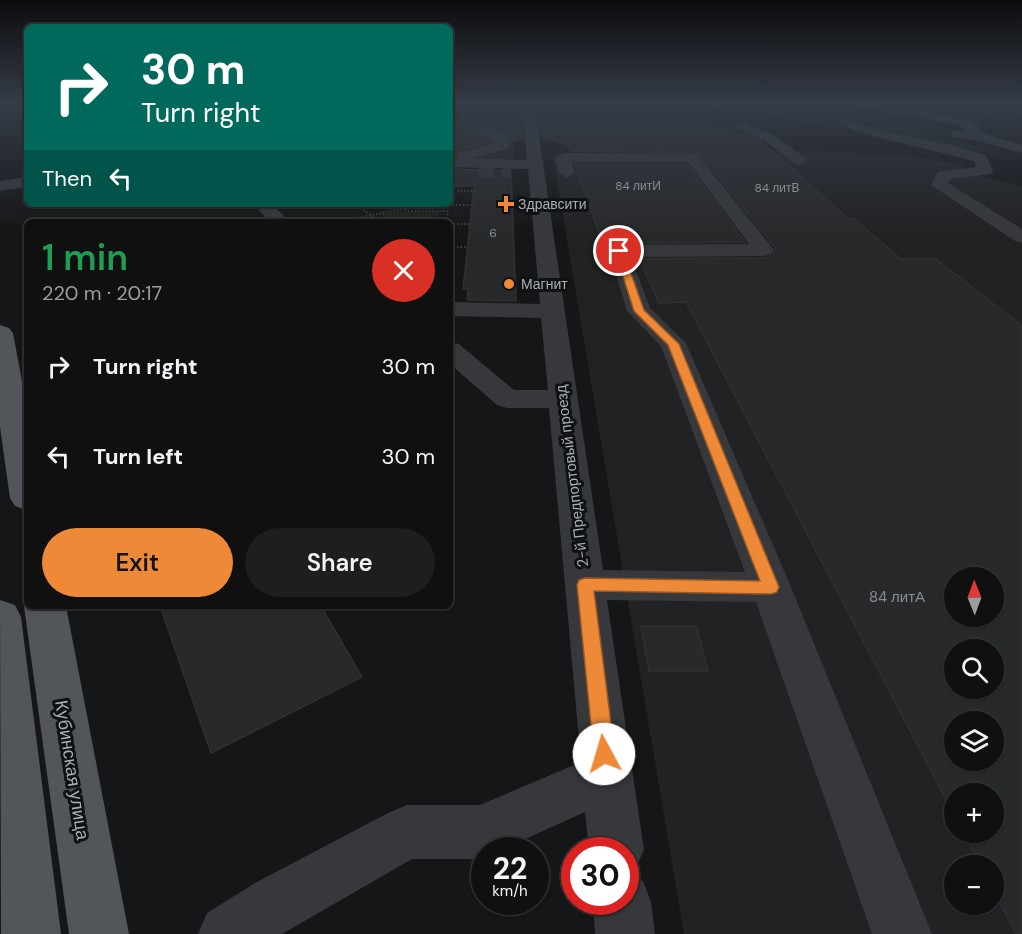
<!DOCTYPE html>
<html lang="en">
<head>
<meta charset="utf-8">
<style>
  :root { --surface:#101011; --page:#1e1e1f; --text:#f1f3f6; --muted:#9c9d9f; --line:#303031; --accent:#ed8937 }
  body { margin:0; font-family:"DM Sans",sans-serif; background:var(--page); color:var(--text); height:100vh; display:flex; flex-direction:column; font-size:22px; white-space:nowrap }
  * { box-sizing:border-box; margin:0 }
  p { font-size:20px; color:var(--muted) }
  .icon { flex:none; width:33px; height:33px; fill:none; stroke:currentColor; stroke-width:2; stroke-linecap:round; stroke-linejoin:round }
  .map { position:relative; flex:1; overflow:hidden }
  .side { position:absolute; left:24px; top:219px; width:429px; height:390px; display:flex; flex-direction:column; background:var(--surface); border-radius:9px; box-shadow:0 2px 4px #0004,0 0 0 2px var(--line) }
  .side>* { flex:none }
  .hud { position:absolute; left:24px; top:24px; width:429px; height:183px; border-radius:9px; box-shadow:0 2px 4px #0004,0 0 0 2px var(--line); background:#00695c; color:#fff; overflow:hidden }
  .needle { width:39px; rotate:359deg }
  .tools { position:absolute; left:944px; top:567px; display:grid; gap:12px }
  .tools a { display:grid; place-items:center; width:60px; height:60px; border-radius:50%; background:var(--surface); box-shadow:0 2px 4px #0004,0 0 0 2px var(--line); font-size:30px }
  .speed { position:absolute; left:471px; top:837px; display:flex; gap:12px; font-size:30px; font-weight:700; text-align:center }
  .speed>* { display:grid; place-content:center; width:78px; height:78px; border-radius:50%; background:var(--surface); box-shadow:0 2px 4px #0004,0 0 0 2px var(--line); line-height:1 }
  .speed small { font-size:15px; font-weight:400 }
  .speed .limit { border:9px solid #d22; background:#fff; color:#111 }
  .pin { position:absolute; display:grid; place-items:center; width:51px; height:51px; color:#fff; margin:-26px; border:3px solid #fff; border-radius:50%; box-shadow:0 2px 6px #0007 }
  .me { position:absolute; width:66px; margin:-33px; rotate:354deg; stroke-linejoin:round; filter:drop-shadow(0 0 4px #0008) }
  .turn { display:flex; align-items:center; gap:21px; height:126px; padding:0 18px; font-size:27px }
  .turn .icon { width:78px; height:78px; stroke-width:2.5 }
  .turn b { display:block; font-size:42px; line-height:51px }
  .then { display:flex; align-items:center; height:57px; padding:0 18px; background:#0003; gap:12px; font-size:22px }
  .round { display:grid; place-items:center; flex:none; width:63px; height:63px; border-radius:32px; background:var(--page) }
  .overview { display:flex; align-items:center; justify-content:space-between; height:102px; padding:0 18px }
  h1 { font-size:36px; font-weight:600; line-height:45px; color:#1e9e55 }
  .primary-button { display:flex; gap:12px; margin-top:auto; padding:12px 18px }
  .primary-button a { flex:1; height:69px; border-radius:36px; background:var(--accent); color:#111; font-size:24px; font-weight:600; line-height:69px; text-align:center }
  .primary-button a+a { background:var(--page); color:var(--text) }
  ul { padding:0; list-style:none }
  li { display:flex; align-items:center; gap:18px; height:90px; padding:0 18px }
  li div { flex:1 }
  li b { display:block; font-size:22px }
  li em { font-style:normal }
  .map>svg:first-child { display:block }
</style>
</head>
<body>
<div class="map">
<svg width="1022" height="934" viewBox="0 0 1022 934">
  <rect width="100%" height="100%" fill="#151617"/>
  <path fill="#212224" fill-rule="evenodd" d="M513,121L515,167L450,165V123L456,122L472,128Z
    M779,151L852,152L857,155H904L957,164L983,177L1022,186V934H684L553,157L564,154ZM954,578H993V616H954ZM954,650H993V688H954ZM954,722H993V760H954ZM954,794H993V832H954ZM954,866H993V904H954Z"/>
  <path fill="#1c221b" d="M974,102H1022V114L972,119L949,114Z
    M912,127L933,137L990,148L995,155L874,132L864,128Z
    M400,210L404,212H439L437,222H390L379,214Z"/>
  <path fill="#28292b" stroke="#2f3033" stroke-width="1.5" fill-rule="evenodd" d="M468,102H520L523,139L512,141L503,131L483,125L475,132L490,142L457,151L455,155H450V125L458,128Z
    M536,102H627L652,106L710,122L760,141L849,219H854L901,259H936L1022,326V934H1016L993,889V866H981L963,832H993V794H954V815L686,302L659,303L639,259L764,258L773,255L776,249L699,153L570,151L568,145L541,136ZM954,578H993V616H954ZM954,650H993V688H954ZM954,722H993V760H954Z
    M575,164H687L745,242L632,243L627,233H599Z
    M450,169L511,171L516,301L467,300L468,289H463L474,186H450Z
    M160,606H321L362,677L211,753Z
    M641,626H696L708,671H649Z"/>
  <g fill="none" stroke-linecap="round" stroke-linejoin="round">
    <path stroke="#323537" stroke-width="16" stroke-dasharray="16 8" stroke-linecap="butt" d="M478,170H511"/>
    <path stroke="#3c4043" stroke-width="1.5" stroke-dasharray="1.5 1.5" stroke-linecap="butt" d="M983,102L1022,114
      M450,104L458,103L451,120H468
      M455,111H465
      M761,111L824,123
      M499,117H501L504,102
      M990,119L1022,115"/>
    <path stroke="#3c4043" stroke-width="2" stroke-dasharray="1.5 2" stroke-linecap="butt" d="M450,191H476
      M450,198L451,191
      M355,204L380,222
      M396,204L406,211H448
      M449,205H471
      M352,219L402,209
      M446,222L448,211
      M450,224H470
      M450,247H467"/>
    <path fill="#36383c" fill-rule="evenodd" d="M522,102H534L603,570L745,572L661,346L627,311L609,251L612,247L619,245L749,244L688,162H572L575,173L567,178L559,173L555,158L563,153L697,154L774,250L771,254L764,256L631,257L650,308L686,343L791,587L932,934H872L756,602L607,600L644,850L635,869L626,874V850H589L585,812L501,850H484V858L481,859H412L282,934H198L207,913L255,883L388,813L407,805H480L581,762L549,408H507L497,405L450,364V342L459,344L514,390H548L541,318L450,316V302L540,304L528,169L450,167V157L457,158L458,153L496,143L477,131L484,127L502,133L511,143L507,149L472,158L527,160Z
      M710,102H729L727,105L704,111L698,107Z
      M851,102H875L966,119L974,122L984,134L1022,145V153L975,140L953,137L951,134L953,131L966,130L958,125L857,106Z
      M845,119L881,131L947,144L986,155L993,171L991,174L950,179L948,183L1022,229V243L1015,241L931,185L938,172L976,167L974,161L857,132L838,123L840,120Z
      M742,122L774,135L808,160L800,165L795,163L764,141L737,129L735,126Z
      M27,177V187L0,191V181Z
      M253,204H272L290,222H270Z
      M626,874L643,881L651,902L655,934H595L593,902H626Z"/>
    <path fill="#52565b" fill-rule="evenodd" d="M0,325L9,328L13,333L27,408V510L15,506L10,498L0,427Z
      M0,600L15,605L21,617L61,934H1Z
      M27,601V606H66L129,934H69L24,606Z"/>
  </g>
  <linearGradient id="sky" x2="0" y2="1"><stop stop-color="#0c0c0d"/><stop offset="0.44" stop-color="#353c47"/><stop offset="1" stop-color="#353c47" stop-opacity="0"/></linearGradient>
  <rect width="1022" height="233" fill="url(#sky)"/>
  <path fill="#ed8937" stroke="#9a5924" stroke-width="1.5" d="M619,249L623,251L644,310L679,344L779,587L777,592L771,594L594,591L615,754L612,761L604,764L597,761L594,754L577,585L579,580L585,578L760,581L668,345L634,311L615,251Z"/>
  <g fill="#ed8937" stroke="#101112" stroke-width="2">
    <path d="M503 195h6v6h6v6h-6v6h-6v-6h-6v-6h6z"/>
    <circle cx="509" cy="284" r="6"/>
  </g>
  <g text-anchor="middle" dominant-baseline="central" stroke-width="6" stroke-linejoin="round" paint-order="stroke">
    <g font-size="12" fill="#868e93">
      <text x="638" y="186">84 литИ</text>
      <text x="777" y="188">84 литВ</text>
      <text x="493" y="233">6</text>
    </g>
    <g font-size="14" fill="#a7b0b7" stroke="#101112" text-anchor="start">
      <text x="518" y="204">Здравсити</text>
      <text x="521" y="284">Магнит</text>
    </g>
    <g font-size="15" fill="#a7b0b7" stroke="#101112">
      <text transform="translate(572 476) rotate(-97)">2-й Предпортовый проезд</text>
    </g>
    <g font-size="15" fill="#868e93">
      <text x="897" y="597">84 литА</text>
    </g>
    <g font-size="18" fill="#a7b0b7" stroke="#101112">
      <text transform="translate(72 770) rotate(81)">Кубинская улица</text>
    </g>
  </g>
</svg>
<div class="tools">
<a><svg class="needle" viewBox="-14 -14 28 28"><path d="M0-13l5 13h-10z" fill="#e53935"/><path d="M0 13l5-13h-10z" fill="#9c9d9f"/></svg></a>
<a><svg class="icon" aria-label="search" viewBox="0 0 24 24"><circle cx="10" cy="10" r="6"/><path d="M15 15l6 6"/></svg></a>
<a><svg class="icon" aria-label="layers" viewBox="0 0 24 24"><path d="M12 4l9 5-9 5-9-5zM3 14l9 5 9-5"/></svg></a>
<a>+</a>
<a>−</a>
</div>
<div class="speed"><div>22<small>km/h</small></div><div class="limit">30</div></div>
<div class="pin" style="left:619px;top:251px;background:#d93025"><svg class="icon" aria-label="arrive" viewBox="0 0 24 24"><path d="M6 21V4h12l-3 4 3 4H6"/></svg></div>
<svg class="me" style="left:604px;top:754px" viewBox="-20 -20 40 40"><circle r="19" fill="#fff"/><path d="M0-13L10 11 0 6-10 11z" fill="#ed8937"/></svg>
<div class="hud">
<div class="turn"><svg class="icon" aria-label="right" viewBox="0 0 24 24"><path d="M7 20v-9h11M14 6l5 5-5 5"/></svg><div><b>30 m</b>Turn right</div></div>
<div class="then">Then<svg class="icon" aria-label="left" viewBox="0 0 24 24"><path d="M17 20v-9H6M10 6l-5 5 5 5"/></svg></div>
</div>
<section class="side">
<div class="overview"><div><h1>1 min</h1><p>220 m · 20:17</p></div><a class="round" style="background:#d93025;color:#fff"><svg class="icon" aria-label="close" viewBox="0 0 24 24"><path d="M6 6l12 12M18 6L6 18"/></svg></a></div>
<ul>
<li><svg class="icon" aria-label="right" viewBox="0 0 24 24"><path d="M7 20v-9h11M14 6l5 5-5 5"/></svg><div><b>Turn right</b></div><em>30 m</em></li>
<li><svg class="icon" aria-label="left" viewBox="0 0 24 24"><path d="M17 20v-9H6M10 6l-5 5 5 5"/></svg><div><b>Turn left</b></div><em>30 m</em></li>
</ul>
<div class="primary-button"><a>Exit</a><a>Share</a></div>
</section>
</div>
</body>
</html>
